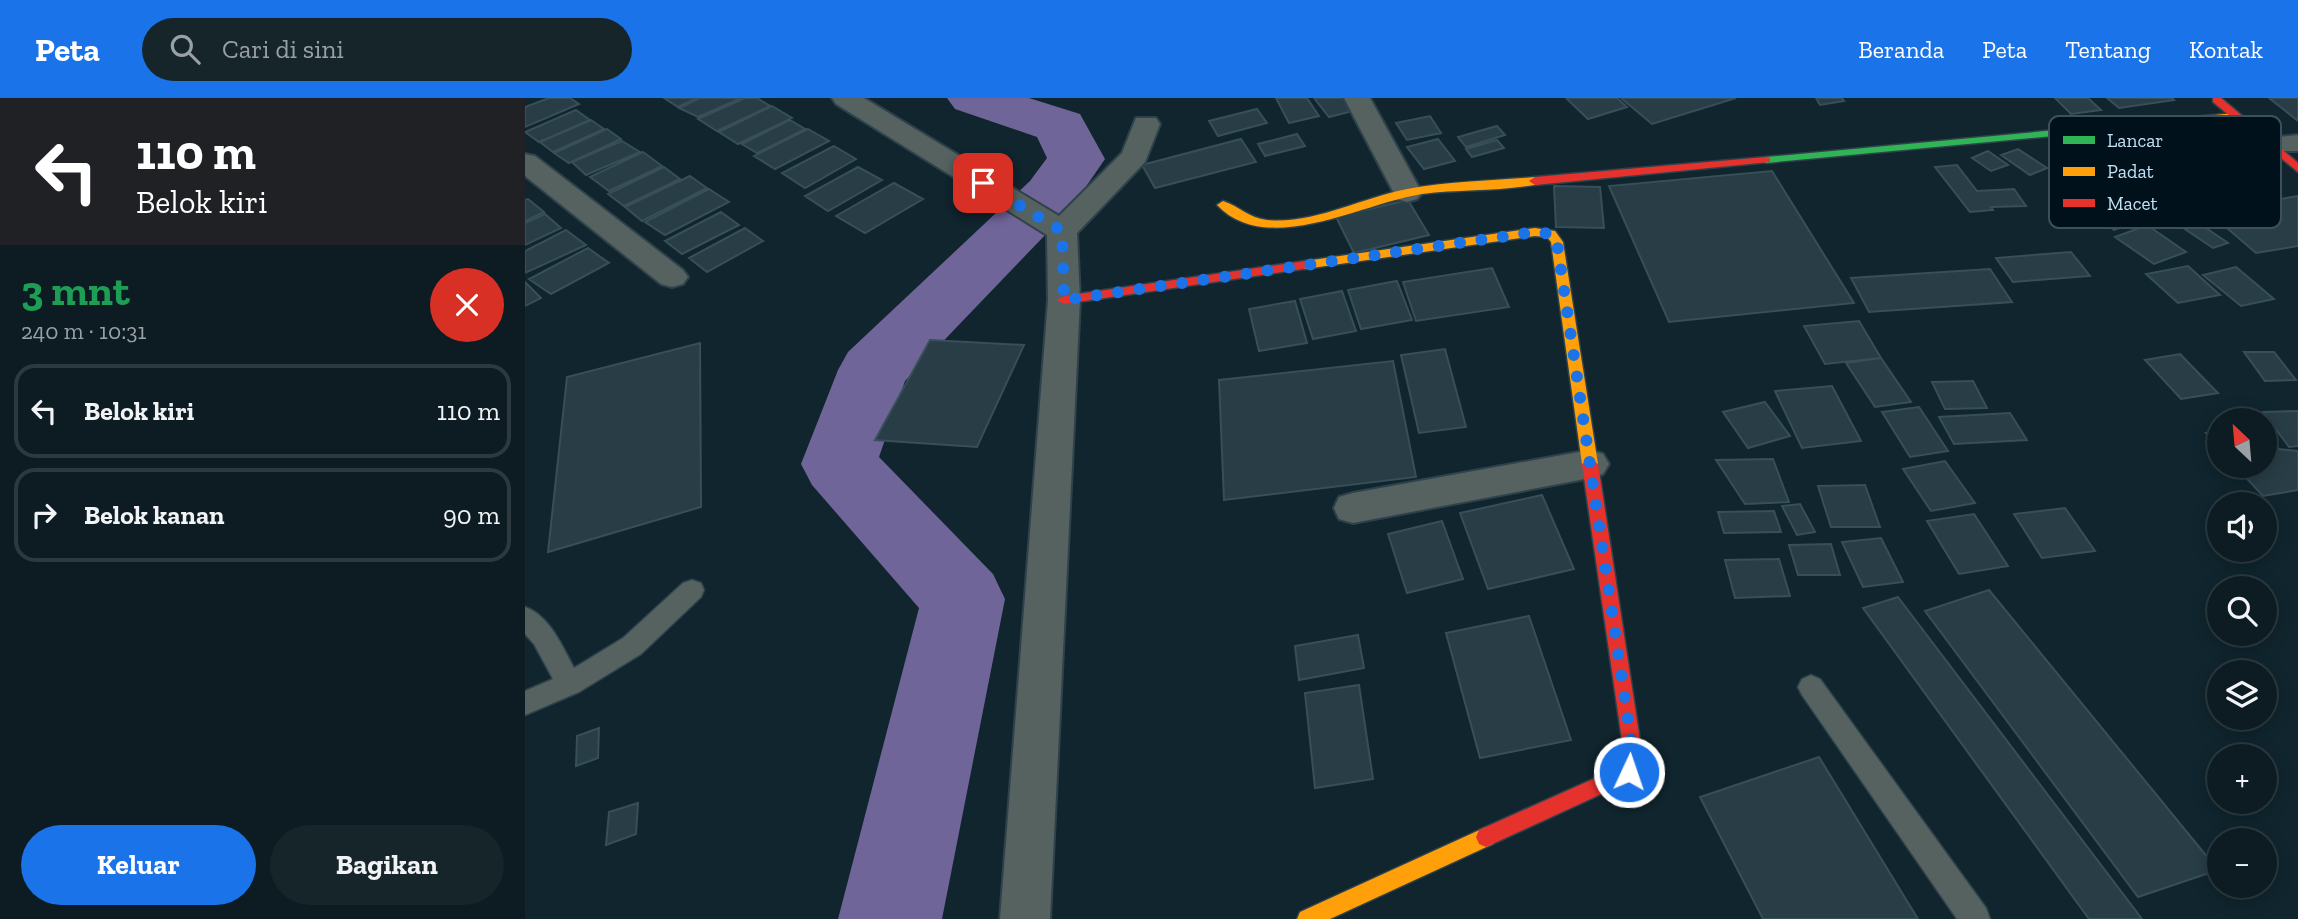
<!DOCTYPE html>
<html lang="id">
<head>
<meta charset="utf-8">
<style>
  :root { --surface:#0c1c22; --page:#15252a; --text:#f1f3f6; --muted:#9aa1a5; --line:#2c3a40; --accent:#1a73e8 }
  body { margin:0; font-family:"Zilla Slab",serif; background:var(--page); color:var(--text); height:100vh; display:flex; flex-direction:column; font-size:26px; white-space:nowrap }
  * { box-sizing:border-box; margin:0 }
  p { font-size:23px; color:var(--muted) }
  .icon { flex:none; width:38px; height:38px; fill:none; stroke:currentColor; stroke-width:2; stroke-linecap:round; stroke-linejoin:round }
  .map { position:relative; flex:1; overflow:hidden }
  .side { display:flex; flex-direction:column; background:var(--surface); width:525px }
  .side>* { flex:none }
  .hud { background:#202124; color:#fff; overflow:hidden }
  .needle { width:46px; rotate:334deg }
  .buttons { position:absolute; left:1682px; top:310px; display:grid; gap:14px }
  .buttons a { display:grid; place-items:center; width:70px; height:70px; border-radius:50%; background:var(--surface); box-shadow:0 4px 18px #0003,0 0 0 2px var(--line); font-size:35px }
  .pin { position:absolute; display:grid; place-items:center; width:60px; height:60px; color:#fff; margin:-30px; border-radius:14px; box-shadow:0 4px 10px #0006 }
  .me { position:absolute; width:77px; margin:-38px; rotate:3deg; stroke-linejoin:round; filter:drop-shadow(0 0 5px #0008) }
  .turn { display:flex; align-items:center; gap:24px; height:147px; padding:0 21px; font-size:32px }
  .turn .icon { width:91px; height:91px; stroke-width:2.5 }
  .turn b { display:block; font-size:49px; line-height:60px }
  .round { display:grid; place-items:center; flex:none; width:74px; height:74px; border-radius:37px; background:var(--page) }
  .overview { display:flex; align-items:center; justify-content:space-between; height:119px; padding:0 21px }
  h1 { font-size:42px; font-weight:700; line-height:52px; color:#1e9e55 }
  .action { display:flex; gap:14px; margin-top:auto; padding:14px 21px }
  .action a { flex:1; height:80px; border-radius:42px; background:var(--accent); color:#fff; font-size:28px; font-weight:700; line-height:80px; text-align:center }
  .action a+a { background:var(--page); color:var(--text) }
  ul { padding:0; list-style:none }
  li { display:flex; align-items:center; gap:21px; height:94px; margin:0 14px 10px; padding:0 7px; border:4px solid var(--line); border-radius:21px }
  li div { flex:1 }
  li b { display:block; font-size:26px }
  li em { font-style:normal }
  header { display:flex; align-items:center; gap:42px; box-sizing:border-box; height:98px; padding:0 35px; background:var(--accent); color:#fff }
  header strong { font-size:33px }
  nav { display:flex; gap:38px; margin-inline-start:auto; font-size:24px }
  .search { width:490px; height:63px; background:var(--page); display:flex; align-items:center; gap:18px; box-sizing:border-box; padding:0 24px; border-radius:38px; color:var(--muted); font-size:26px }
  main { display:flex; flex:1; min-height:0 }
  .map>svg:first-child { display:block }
</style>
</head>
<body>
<header>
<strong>Peta</strong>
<div class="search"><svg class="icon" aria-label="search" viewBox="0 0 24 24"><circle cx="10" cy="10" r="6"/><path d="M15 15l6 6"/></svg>Cari di sini</div>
<nav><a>Beranda</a><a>Peta</a><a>Tentang</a><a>Kontak</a></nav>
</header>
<main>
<section class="side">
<div class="hud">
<div class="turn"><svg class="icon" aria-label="left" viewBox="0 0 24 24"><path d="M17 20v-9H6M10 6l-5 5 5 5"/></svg><div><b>110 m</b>Belok kiri</div></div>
</div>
<div class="overview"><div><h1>3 mnt</h1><p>240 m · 10:31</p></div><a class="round" style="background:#d93025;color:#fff"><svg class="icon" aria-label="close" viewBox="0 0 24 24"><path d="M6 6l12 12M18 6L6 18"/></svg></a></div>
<ul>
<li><svg class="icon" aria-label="left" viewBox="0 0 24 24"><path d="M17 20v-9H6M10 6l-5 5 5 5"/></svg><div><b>Belok kiri</b></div><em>110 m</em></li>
<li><svg class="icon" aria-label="right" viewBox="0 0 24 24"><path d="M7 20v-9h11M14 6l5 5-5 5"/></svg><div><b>Belok kanan</b></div><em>90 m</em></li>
</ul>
<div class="action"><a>Keluar</a><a>Bagikan</a></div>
</section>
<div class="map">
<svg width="1773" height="821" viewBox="0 0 1773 821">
  <rect width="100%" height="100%" fill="#10252e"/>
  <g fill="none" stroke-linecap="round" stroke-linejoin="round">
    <path fill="#6f6599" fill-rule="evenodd" d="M422,0H504L555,16L580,61L547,109L380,283L354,359L468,476L480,501L417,821H313L394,510L287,387L276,366L313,272L323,254L505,83L522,60L512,39L430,11Z"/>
  </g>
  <path fill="#283d46" stroke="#374f59" stroke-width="2" d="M24,0H45L54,6L0,29V9Z
    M139,0H172L153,9Z
    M175,0H216L173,19L154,10Z
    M220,0H232L245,8L192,33L173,21Z
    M751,0H782L794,18L764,25Z
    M789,0H822L832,12L804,19Z
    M1041,0H1092L1102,9L1063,21Z
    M1096,0H1211L1127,26Z
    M1291,0H1317L1319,3L1295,7Z
    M1530,0H1563L1576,12L1546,16Z
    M1582,0H1647L1649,2L1594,10Z
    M1744,0H1773V23Z
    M247,8L267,20L213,46L194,34Z
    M732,11L742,25L693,38L684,23Z
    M51,12L65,22L14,44L0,34Z
    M905,18L916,35L882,42L871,25Z
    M66,22L79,31L28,54L15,44Z
    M265,22L280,31L232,55L217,46Z
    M972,28L980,37L941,49L933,39Z
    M82,31L96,41L44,65L29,55Z
    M283,31L304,43L250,71L229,58Z
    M772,36L780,48L740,58L733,46Z
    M716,41L731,64L630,90L617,67Z
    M913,41L930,63L899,71L882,49Z
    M972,42L979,50L947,59L941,51Z
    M97,43L115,54L61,77L47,64Z
    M309,48L331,61L280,90L257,75Z
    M1493,51L1522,70L1505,77L1476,57Z
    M1463,53L1483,67L1466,73L1447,60Z
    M118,54L137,68L84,93L65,79Z
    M1432,67L1452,93L1489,91L1501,108L1466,109L1468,112L1445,114L1410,69Z
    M139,69L155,81L99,108L83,96Z
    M333,69L357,82L303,113L280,98Z
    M1247,73L1329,205L1144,224L1084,88Z
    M165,78L182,90L117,123L100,109Z
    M369,85L398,101L340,135L311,118Z
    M1029,88L1075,89L1079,130L1031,129Z
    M1570,88L1618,122L1589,132L1542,97Z
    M184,91L204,104L140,137L120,124Z
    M1773,98V148L1731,155L1682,113Z
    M3,101L19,114L0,123V102Z
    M883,102L904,137L829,155L811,119Z
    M196,114L214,127L157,156L140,143Z
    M20,116L36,130L0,147V125Z
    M1666,120L1703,145L1688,150L1651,125Z
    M1622,127L1661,154L1629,166L1590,139Z
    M220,130L238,143L182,174L164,160Z
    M41,132L61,147L0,175V153Z
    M63,150L84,165L26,196L4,181Z
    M1546,154L1565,178L1488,184L1471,160Z
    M1663,168L1695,197L1653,205L1621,176Z
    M1711,169L1749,201L1716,208L1678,177Z
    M967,170L984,209L891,223L878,184Z
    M1465,171L1487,204L1344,214L1326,180Z
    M872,183L887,222L836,231L823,192Z
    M0,184L16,200L0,208Z
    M817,193L831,233L788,241L775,201Z
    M770,203L782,245L734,253L724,211Z
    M1334,223L1356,260L1300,266L1279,228Z
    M405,242L499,247L452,349L350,342Z
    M175,245L176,409L23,454L42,279Z
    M920,251L941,329L894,335L876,257Z
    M1719,254H1749L1771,282L1740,283Z
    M1655,256L1693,295L1656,301L1620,262Z
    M1356,260L1386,304L1350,309L1321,265Z
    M868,263L891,379L699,402L694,282Z
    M1448,283L1462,310L1420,311L1407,284Z
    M1307,288L1336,343L1277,350L1250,293Z
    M1240,304L1265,338L1223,350L1198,314Z
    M1394,309L1423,353L1385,359L1357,314Z
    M1773,313V348L1764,349L1738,314Z
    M1485,315L1502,342L1429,346L1414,319Z
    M1694,333V350L1681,335Z
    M1740,336L1754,351L1773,353V392L1738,398L1710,368H1740Z
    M1248,361L1264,404L1220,406L1191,362Z
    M1420,363L1450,405L1406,413L1378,371Z
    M1340,387L1355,429H1306L1293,388Z
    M1017,397L1049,471L963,491L935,415Z
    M1275,406L1290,434L1272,437L1257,408Z
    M1540,410L1570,453L1517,460L1489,416Z
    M1249,413L1256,434L1199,435L1193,414Z
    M1449,416L1483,468L1434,476L1402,423Z
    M917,423L938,481L882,495L863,436Z
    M1356,440L1378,484L1338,489L1317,444Z
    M1306,446L1315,477H1273L1264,447Z
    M1254,461L1265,498L1210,500L1200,462Z
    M1464,492L1693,772L1613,799L1400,513Z
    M1373,499L1617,821H1564L1338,510Z
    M1004,518L1046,642L955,660L921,535Z
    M833,537L839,570L774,582L770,548Z
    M834,587L848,681L790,690L780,595Z
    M74,630L73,660L51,668L52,638Z
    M1294,659L1393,821H1238L1175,699Z
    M113,705L111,736L81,747L84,714Z"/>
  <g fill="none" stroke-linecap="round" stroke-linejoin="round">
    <g stroke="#2f424b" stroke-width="3">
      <path id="lane" d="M167,482L176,485L179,492L176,499L116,556L54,594L0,617V593L28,581L9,546L0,536V509C25,518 37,548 49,570L98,540L158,485Z
        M1286,577L1295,581L1461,810L1465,821H1432L1277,597L1273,589L1277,581Z"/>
    </g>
    <g stroke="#2f424b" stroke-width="4">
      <path id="street" d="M307,0H339L534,118L597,55L611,20H631L635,26L620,64L552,135L555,202L525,821H475L523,202L522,137L311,6Z
        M819,0H845L897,95L892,101L882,104L872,101Z
        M1773,37V53H1735L1731,47L1735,41Z
        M0,56L10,58L158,172L163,179L158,186L147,189L136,186L0,78Z
        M1065,352L1078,356L1084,366L1078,376L1065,380L828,425L814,421L809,410L814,399L828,395Z"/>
    </g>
    <g stroke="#2f424b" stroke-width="3">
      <path id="fast" d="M1597,26L1603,29L1601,31L1241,65L1235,62L1241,59Z"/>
    </g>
    <g stroke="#2f424b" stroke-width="3">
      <path id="slow" d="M1710,15L1714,16V20L1597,32L1591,29L1597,26Z
        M1010,79L1016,83L1014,86C976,94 935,91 897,96C837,105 742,160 692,107L698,103C714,108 724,120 742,122C790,126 836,100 882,91C924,83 968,83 1010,79Z
        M1010,130L1030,133L1038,144L1073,366L1065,372L1057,366L1026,144L1022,139L1010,138L780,171L774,167L780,163Z
        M961,729L968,732L971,739L968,746L805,821H772L775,814Z"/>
    </g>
    <g stroke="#2f424b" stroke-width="3">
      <path id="jam" d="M1688,0H1696L1773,65V74L1688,4Z
        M1241,59L1245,60V64L1010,87L1004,83L1010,79Z
        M780,163L785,164V170L539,206L532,202L539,198Z
        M1065,360L1073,366L1116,649L1111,680L961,749L954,746L951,739L954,732L1095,669L1098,649L1057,366Z"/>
    </g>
    <use href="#lane" fill="#556260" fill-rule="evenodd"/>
    <use href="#street" fill="#556260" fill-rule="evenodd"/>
    <use href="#fast" fill="#30b455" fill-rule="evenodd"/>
    <use href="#slow" fill="#ff9f0a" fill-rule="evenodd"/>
    <use href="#jam" fill="#e5322d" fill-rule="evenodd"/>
  </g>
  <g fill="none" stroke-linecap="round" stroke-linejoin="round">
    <path stroke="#1a73e8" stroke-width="12" stroke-dasharray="0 21.6" d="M458,85L537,133L539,202L1010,134L1026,136L1032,145L1107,649L1104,674"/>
  </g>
  <rect x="1524" y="18" width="232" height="112" rx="10" fill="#00111b" stroke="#3a505c" stroke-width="2"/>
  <rect x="1538" y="38" width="32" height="8" fill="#30b455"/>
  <rect x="1538" y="69" width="32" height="9" fill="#ff9f0a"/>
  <rect x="1538" y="101" width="32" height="8" fill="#e5322d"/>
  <g font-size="19" fill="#c1e2f5">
    <text x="1582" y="49">Lancar</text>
    <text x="1582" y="80">Padat</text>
    <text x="1582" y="112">Macet</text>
  </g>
</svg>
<div class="buttons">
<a><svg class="needle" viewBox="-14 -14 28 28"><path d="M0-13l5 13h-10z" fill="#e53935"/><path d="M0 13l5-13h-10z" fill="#9aa1a5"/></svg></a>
<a><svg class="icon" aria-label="sound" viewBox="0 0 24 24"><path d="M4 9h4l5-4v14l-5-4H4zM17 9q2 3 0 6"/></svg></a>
<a><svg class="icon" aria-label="search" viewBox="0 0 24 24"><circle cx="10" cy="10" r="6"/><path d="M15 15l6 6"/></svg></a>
<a><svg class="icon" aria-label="layers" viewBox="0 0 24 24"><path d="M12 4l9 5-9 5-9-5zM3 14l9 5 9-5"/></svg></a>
<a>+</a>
<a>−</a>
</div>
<div class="pin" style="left:458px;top:85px;background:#d93025"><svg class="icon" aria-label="arrive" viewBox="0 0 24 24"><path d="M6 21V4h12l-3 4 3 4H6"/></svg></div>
<svg class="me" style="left:1104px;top:674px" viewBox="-20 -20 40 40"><circle r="17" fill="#1a73e8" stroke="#fff" stroke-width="3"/><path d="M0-11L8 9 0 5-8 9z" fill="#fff"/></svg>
</div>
</main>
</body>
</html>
